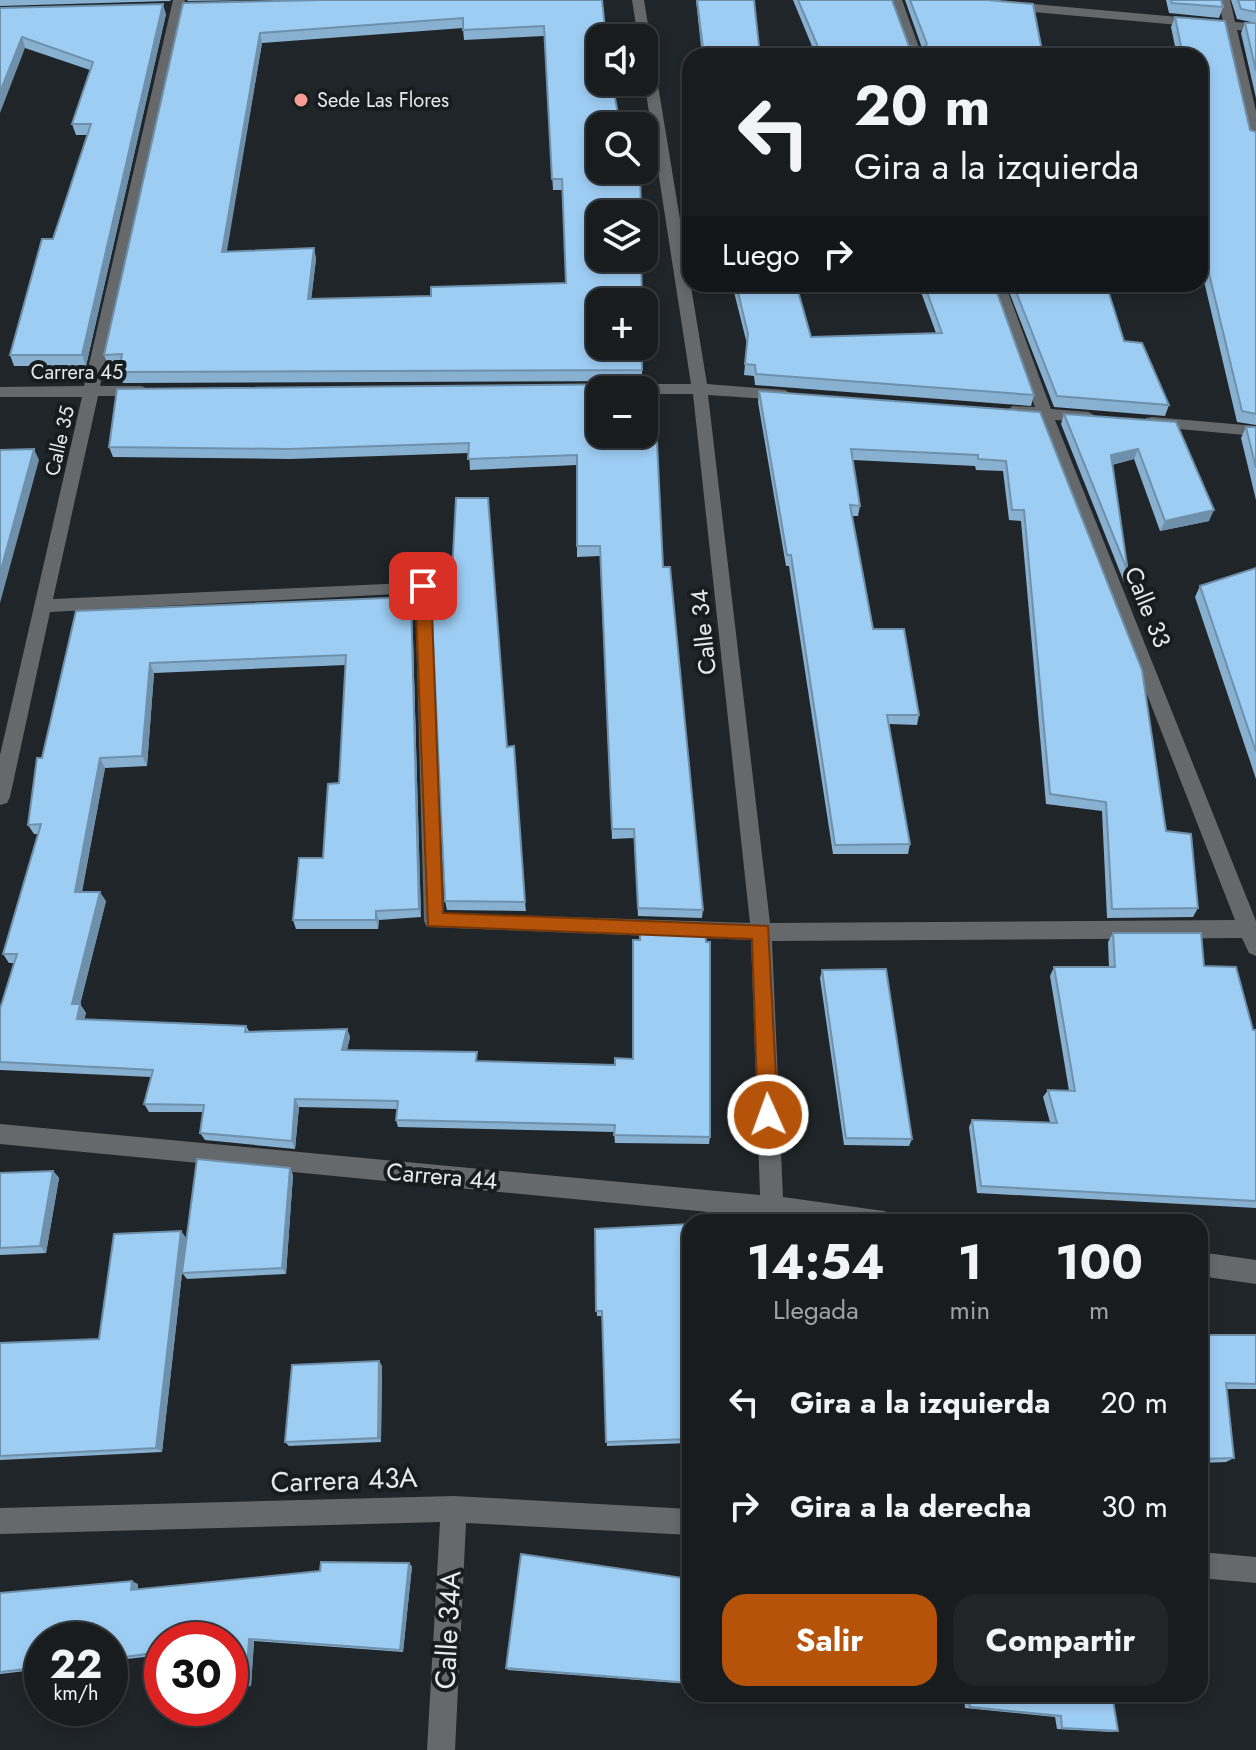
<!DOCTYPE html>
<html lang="es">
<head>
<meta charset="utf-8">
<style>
  :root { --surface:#181c1f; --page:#212528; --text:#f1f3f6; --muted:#9fa1a4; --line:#363a3d; --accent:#b45309 }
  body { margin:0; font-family:Jost,sans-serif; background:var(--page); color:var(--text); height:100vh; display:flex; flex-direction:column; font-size:30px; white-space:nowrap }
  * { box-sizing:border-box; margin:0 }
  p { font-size:26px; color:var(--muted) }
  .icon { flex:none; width:44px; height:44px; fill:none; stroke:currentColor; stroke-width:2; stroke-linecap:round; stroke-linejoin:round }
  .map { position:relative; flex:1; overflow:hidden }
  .sheet { position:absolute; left:682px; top:1214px; width:526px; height:488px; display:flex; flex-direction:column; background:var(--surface); border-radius:24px; box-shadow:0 4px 12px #0003,0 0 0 2px var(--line) }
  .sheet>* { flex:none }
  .top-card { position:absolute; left:682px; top:48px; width:526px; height:244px; border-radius:24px; box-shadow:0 4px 12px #0003,0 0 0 2px var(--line); background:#181c1f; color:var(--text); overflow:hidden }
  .fabs { position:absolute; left:586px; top:24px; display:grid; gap:16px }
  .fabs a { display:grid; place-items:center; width:72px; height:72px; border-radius:16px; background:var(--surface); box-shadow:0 4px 12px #0003,0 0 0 2px var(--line); font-size:40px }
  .speed { position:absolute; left:24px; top:1622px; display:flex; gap:16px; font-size:40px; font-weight:700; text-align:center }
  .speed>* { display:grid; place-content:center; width:104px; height:104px; border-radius:50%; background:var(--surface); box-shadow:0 4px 12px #0003,0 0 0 2px var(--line); line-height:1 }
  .speed small { font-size:20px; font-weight:400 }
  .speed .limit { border:12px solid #d22; background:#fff; color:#111 }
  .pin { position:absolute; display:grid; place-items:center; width:68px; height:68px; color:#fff; margin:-34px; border-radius:16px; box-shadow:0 4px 12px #0006 }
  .me { position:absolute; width:88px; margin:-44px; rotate:358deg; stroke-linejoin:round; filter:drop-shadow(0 0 6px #0008) }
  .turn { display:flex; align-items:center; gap:28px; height:168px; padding:0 40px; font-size:36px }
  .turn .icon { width:104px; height:104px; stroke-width:2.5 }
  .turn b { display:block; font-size:56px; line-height:68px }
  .then { display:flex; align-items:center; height:76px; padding:0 40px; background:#0003; gap:16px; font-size:30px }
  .eta { display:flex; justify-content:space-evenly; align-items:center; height:136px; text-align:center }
  .eta b { font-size:48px; font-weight:700; line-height:56px }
  .cta { display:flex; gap:16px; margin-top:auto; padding:16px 40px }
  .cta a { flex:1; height:92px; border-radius:24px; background:var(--accent); color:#fff; font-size:32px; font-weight:700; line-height:92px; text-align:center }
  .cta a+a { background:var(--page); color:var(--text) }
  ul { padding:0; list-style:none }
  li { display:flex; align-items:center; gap:24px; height:104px; padding:0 40px }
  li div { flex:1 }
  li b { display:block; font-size:30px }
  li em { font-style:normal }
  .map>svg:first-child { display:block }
</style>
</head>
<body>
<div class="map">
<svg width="1256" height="1750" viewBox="0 0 1256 1750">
  <rect width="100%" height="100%" fill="#202529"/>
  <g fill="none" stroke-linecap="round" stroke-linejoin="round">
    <path fill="#66696b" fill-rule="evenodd" d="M173,0H185L100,386H142L150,391L142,396H98L53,599L429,582L444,913L750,923L693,394H644V390L610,389L618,384H691L644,80V38H638L632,0H644L707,384L785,390L793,395L785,400L708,395L770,923L1235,920L1039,418L1013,416L1005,411L1013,406L1035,407L991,284H1005L1051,409L1089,412L1097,417L1089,422L1055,420L1256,921V956L1249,953L1242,938L772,941L783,1197L884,1211L892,1214L896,1222H761V1217L0,1144V1124L760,1195L751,940L427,927L424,921L415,593L50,612L10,797L7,803L0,805V755L82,397H0V387L84,386Z
      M890,0H902L922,56H910Z
      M1218,0H1230L1235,22L1256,24V32L1237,30L1256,111V144L1249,140L1224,29L1009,10L1003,6L1009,2L1223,21Z
      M1152,417L1256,426V436L1146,426V418Z
      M1200,1252L1256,1260V1284L1200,1276Z
      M454,1496L690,1509V1535L466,1523L455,1750H427L440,1522L0,1534V1508Z
      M1200,1552L1256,1557V1583L1200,1578Z"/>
  </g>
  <path fill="#88b0d1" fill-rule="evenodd" d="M0,0H171L170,1L0,6Z
    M187,0H257L188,1Z
    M602,0L606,38L642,346V381L123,383L119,372L120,365H108L104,355L183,3ZM463,28L464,40L544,36L553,190H563L566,283L431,296L311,299L316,259L314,248L226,252L262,43Z
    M696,0H754L760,56H702Z
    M793,0H892L909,46L922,48L905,0H987L1043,56H816Z
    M1166,0H1221L1223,7L1219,18L1169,13Z
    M1231,0H1256V98L1241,33L1245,23H1256L1237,19Z
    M0,8L166,14L86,366H14L10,355L53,239L88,135H76L72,124L90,70L25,48Z
    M1175,17L1250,130L1256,132V425L1237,422L1200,264V56H1177L1171,27Z
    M732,284H796L811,337L936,333L918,284H994L1034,395L1031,406L755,385L754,376L744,375L747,344Z
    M1006,284H1106L1124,341L1169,405L1165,416L1054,407Z
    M600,390L663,567L703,910L702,918L638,916L634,838L612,839L600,556L577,557V465L470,470L469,453L290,459L113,457L109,447Z
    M759,391L1040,412L1166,831L1198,908L1193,917L1107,918L1102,811L1046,804L1021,521L1009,520L1003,471L976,470L975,466L853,460L860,506L858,516H852L873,629L919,715L917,725L889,724L910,844L908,854H833L789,566H786L758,402Z
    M1064,414L1176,422L1209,521L1160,531L1134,459L1112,465L1128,572L1124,582L1061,424Z
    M1246,427H1256V500L1241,438Z
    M1256,568V779L1195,597L1200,586Z
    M411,597L412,607L421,917L379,920L378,929H296L293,920L323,858L339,783L346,665L154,673L147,766L105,768L82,892L106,901L80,1004L86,1013L84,1019L246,1026L249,1031L347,1029L350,1037L347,1050L479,1061L710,1137L709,1144L615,1143L614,1132L398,1127L396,1120L397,1109L299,1107L295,1149L205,1140L200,1133L203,1112H149L144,1104L151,1077L0,1070V1009L15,963H9L3,954L38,834H34L28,825L76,611Z
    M507,747L526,911L447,910L445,901Z
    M1113,933L1204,966L1253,1030H1256V1208L977,1193L969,1127L972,1120L1050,1122L1043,1097L1048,1090L1069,1091L1050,976L1054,967H1109L1108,942Z
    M822,970L912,1139L909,1146L844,1145L820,978Z
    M290,1168L293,1175L286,1274L187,1279L182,1273L162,1452L0,1460V1343L99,1339L181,1231L186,1238Z
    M53,1171L59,1178L46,1253L0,1255V1173Z
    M690,1224V1443L607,1446L602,1316H597L595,1229Z
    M1200,1335H1256V1389H1227L1234,1458L1226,1462L1200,1463Z
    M379,1361L382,1366L381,1442L289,1446L285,1442Z
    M412,1566L403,1652L254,1641L251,1686L230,1688V1640H162V1693L158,1692L161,1655L110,1661V1640H42V1669L0,1674V1593L138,1584V1590Z
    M680,1579H690V1684L508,1670L506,1668Z
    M964,1694H1112L1118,1731L1111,1732L1057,1729L1055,1717L965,1708Z"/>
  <path fill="#6f90aa" d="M163,4L166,14L86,366L82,355Z
    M260,33L262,43L225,263L222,252Z
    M22,37L25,48L0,113V92Z
    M314,248L316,259L310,310L308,299Z
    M34,449L39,460L0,603V573Z
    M1138,449L1134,459L1107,466L1111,455Z
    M1214,510L1209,521L1160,531L1165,521Z
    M411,597L412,607L421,917L419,909Z
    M150,663L154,673L147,766L142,756Z
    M100,758L105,768L80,901L75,892Z
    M100,892L106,901L78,1013L72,1004Z
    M376,911L379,920L378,929L376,920Z
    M80,1004L86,1013L82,1027L77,1019Z
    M347,1029L350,1037L345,1058L342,1050Z
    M295,1099L299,1107L295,1149L292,1141Z
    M290,1168L293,1175L286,1274L282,1268Z
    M53,1171L59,1178L46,1253L40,1246Z
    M181,1231L186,1238L162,1452L156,1448Z
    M379,1361L382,1366L381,1442L378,1438Z
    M409,1563L412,1566L403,1652L400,1650Z
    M132,1581L138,1584V1593L131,1590Z
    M249,1639L254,1641L251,1686L246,1685Z"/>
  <path fill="#9ecdf3" stroke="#6f90aa" stroke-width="2" fill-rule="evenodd" d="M322,0H602L606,38H600V82H612L618,114L640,113V126H600V170H640L641,214H600V258H641L642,302H600V346H642V370L119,372L122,354L104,355L183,3ZM463,18V30L544,26L552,179H562L566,283L431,287V296L308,299L314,248L222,252L260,33Z
    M697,0H754L760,56H704Z
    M798,0H892L909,46L924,48L927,44L910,0H987L1033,4L1043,56H822Z
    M1171,0H1221L1223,7L1172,3Z
    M1238,0H1256V12L1241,9Z
    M163,4L82,355H10L42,239H53L91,124H72L93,62L22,37L0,92V8Z
    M1175,17L1225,21L1250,130L1256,132V414L1242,411L1200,236V56H1183Z
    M1245,23H1256V71Z
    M736,284H796L811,337L942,333L924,284H994L1034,395L756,374L755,365L745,364L748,334Z
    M1013,284H1106L1124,341L1142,343L1169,405L1057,396Z
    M642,384V390H600V434H644V401L655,400L663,567H670L703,910L638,908L634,829H612L600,546H577V455L468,459L469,443L288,449L109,447L117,389Z
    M759,391L1040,412L1142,670L1166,831L1191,834L1198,908L1112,909L1106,802L1050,794L1024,510H1012L1006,461L978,459V455L851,449L860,506L850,505L873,629H904L919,715H887L910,844L835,845L791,555H787Z
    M1064,414L1176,422L1214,510L1165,521L1138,449L1111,455L1128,572Z
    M1246,427H1256V468Z
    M34,449L0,573V450Z
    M456,498H488L507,747L514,746L525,902L445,901L431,596L451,595Z
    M1256,568V752L1200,586Z
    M411,597L419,909L376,911V920H293L299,858H323L328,784L339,783L346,655L150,663L142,756L100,758L75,892H100L72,1004H80L77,1019L246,1026L245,1032L347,1029L342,1050L477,1052L476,1061L615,1065V1058L633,1059V940H640V930L705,932L706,942H710V1137L614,1135L615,1125L396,1120L398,1101L295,1099L292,1141L200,1133L204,1105L144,1104L153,1070L0,1062V1009L17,954H3L41,824L28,825L37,758H42L76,611Z
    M1113,933H1201L1204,966L1236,967L1253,1030H1256V1201L981,1186L972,1120L1057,1123L1048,1090L1075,1091L1054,967H1115Z
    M886,969L912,1139L846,1138L822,970Z
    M197,1159L290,1168L282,1268L182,1273Z
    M53,1171L40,1246L0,1248V1173Z
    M690,1224V1439L606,1442L602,1311H596L595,1229Z
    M181,1231L156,1448L0,1456V1343L99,1339L114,1234Z
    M1200,1335H1256V1384L1226,1383L1234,1458L1200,1459Z
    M379,1361L378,1438L285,1442L292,1365Z
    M521,1554L690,1579V1683L506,1668Z
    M321,1562L409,1563L400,1650L249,1639L246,1685L230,1686V1640H162V1692H158L161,1652L110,1659V1640H42V1667L0,1672V1593L132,1581L131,1590L320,1571Z
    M695,1694H716L696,1698Z
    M968,1694H1112L1118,1731L1062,1728L1061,1716L970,1707Z"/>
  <path fill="#b45309" stroke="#753606" stroke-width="2" d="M423,580L431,586L443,913L768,926L778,1115L775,1122L768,1125L761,1122L758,1115L752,939L428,926L415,586Z"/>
  <circle fill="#f59c93" stroke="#171c1f" stroke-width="3" cx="301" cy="100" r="8"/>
  <g text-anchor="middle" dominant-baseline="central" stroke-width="8" stroke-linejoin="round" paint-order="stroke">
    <g font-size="20" fill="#e6e9eb" stroke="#171c1f" text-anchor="start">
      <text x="317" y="100">Sede Las Flores</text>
    </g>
    <g font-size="20" fill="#e6e9eb" stroke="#171c1f">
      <text x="77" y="372">Carrera 45</text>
      <text transform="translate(60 441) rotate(-77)">Calle 35</text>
    </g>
    <g font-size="24" fill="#e6e9eb" stroke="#171c1f">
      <text transform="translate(1148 607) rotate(68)">Calle 33</text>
      <text transform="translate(703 632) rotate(-96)">Calle 34</text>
      <text transform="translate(442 1176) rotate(5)">Carrera 44</text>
    </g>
    <g font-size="28" fill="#e6e9eb" stroke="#171c1f">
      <text transform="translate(344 1480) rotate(-2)">Carrera 43A</text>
      <text transform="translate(448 1630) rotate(-87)">Calle 34A</text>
    </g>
  </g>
</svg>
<div class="fabs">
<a><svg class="icon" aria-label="sound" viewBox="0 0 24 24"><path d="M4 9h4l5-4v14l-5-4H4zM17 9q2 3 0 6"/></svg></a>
<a><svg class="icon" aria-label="search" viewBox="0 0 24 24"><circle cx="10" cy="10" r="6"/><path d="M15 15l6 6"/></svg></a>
<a><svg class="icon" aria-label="layers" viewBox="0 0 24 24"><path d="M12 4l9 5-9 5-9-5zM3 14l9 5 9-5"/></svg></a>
<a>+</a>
<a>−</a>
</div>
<div class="speed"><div>22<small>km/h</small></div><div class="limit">30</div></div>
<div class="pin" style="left:423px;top:586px;background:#d93025"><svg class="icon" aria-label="arrive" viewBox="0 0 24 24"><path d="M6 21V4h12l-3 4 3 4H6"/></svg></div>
<svg class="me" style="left:768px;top:1115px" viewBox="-20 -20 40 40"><circle r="17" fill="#b45309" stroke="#fff" stroke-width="3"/><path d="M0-11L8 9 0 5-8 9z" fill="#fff"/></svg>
<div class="top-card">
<div class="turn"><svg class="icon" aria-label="left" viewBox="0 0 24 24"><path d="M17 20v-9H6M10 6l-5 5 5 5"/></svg><div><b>20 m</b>Gira a la izquierda</div></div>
<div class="then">Luego<svg class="icon" aria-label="right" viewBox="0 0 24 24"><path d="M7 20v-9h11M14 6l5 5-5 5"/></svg></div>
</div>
<section class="sheet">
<div class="eta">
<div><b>14:54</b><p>Llegada</p></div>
<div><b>1</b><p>min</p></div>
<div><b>100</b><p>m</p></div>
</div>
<ul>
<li><svg class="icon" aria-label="left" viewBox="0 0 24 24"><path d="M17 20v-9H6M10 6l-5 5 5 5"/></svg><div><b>Gira a la izquierda</b></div><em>20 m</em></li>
<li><svg class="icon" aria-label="right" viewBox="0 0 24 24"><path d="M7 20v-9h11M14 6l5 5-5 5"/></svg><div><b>Gira a la derecha</b></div><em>30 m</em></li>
</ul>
<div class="cta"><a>Salir</a><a>Compartir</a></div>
</section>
</div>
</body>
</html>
